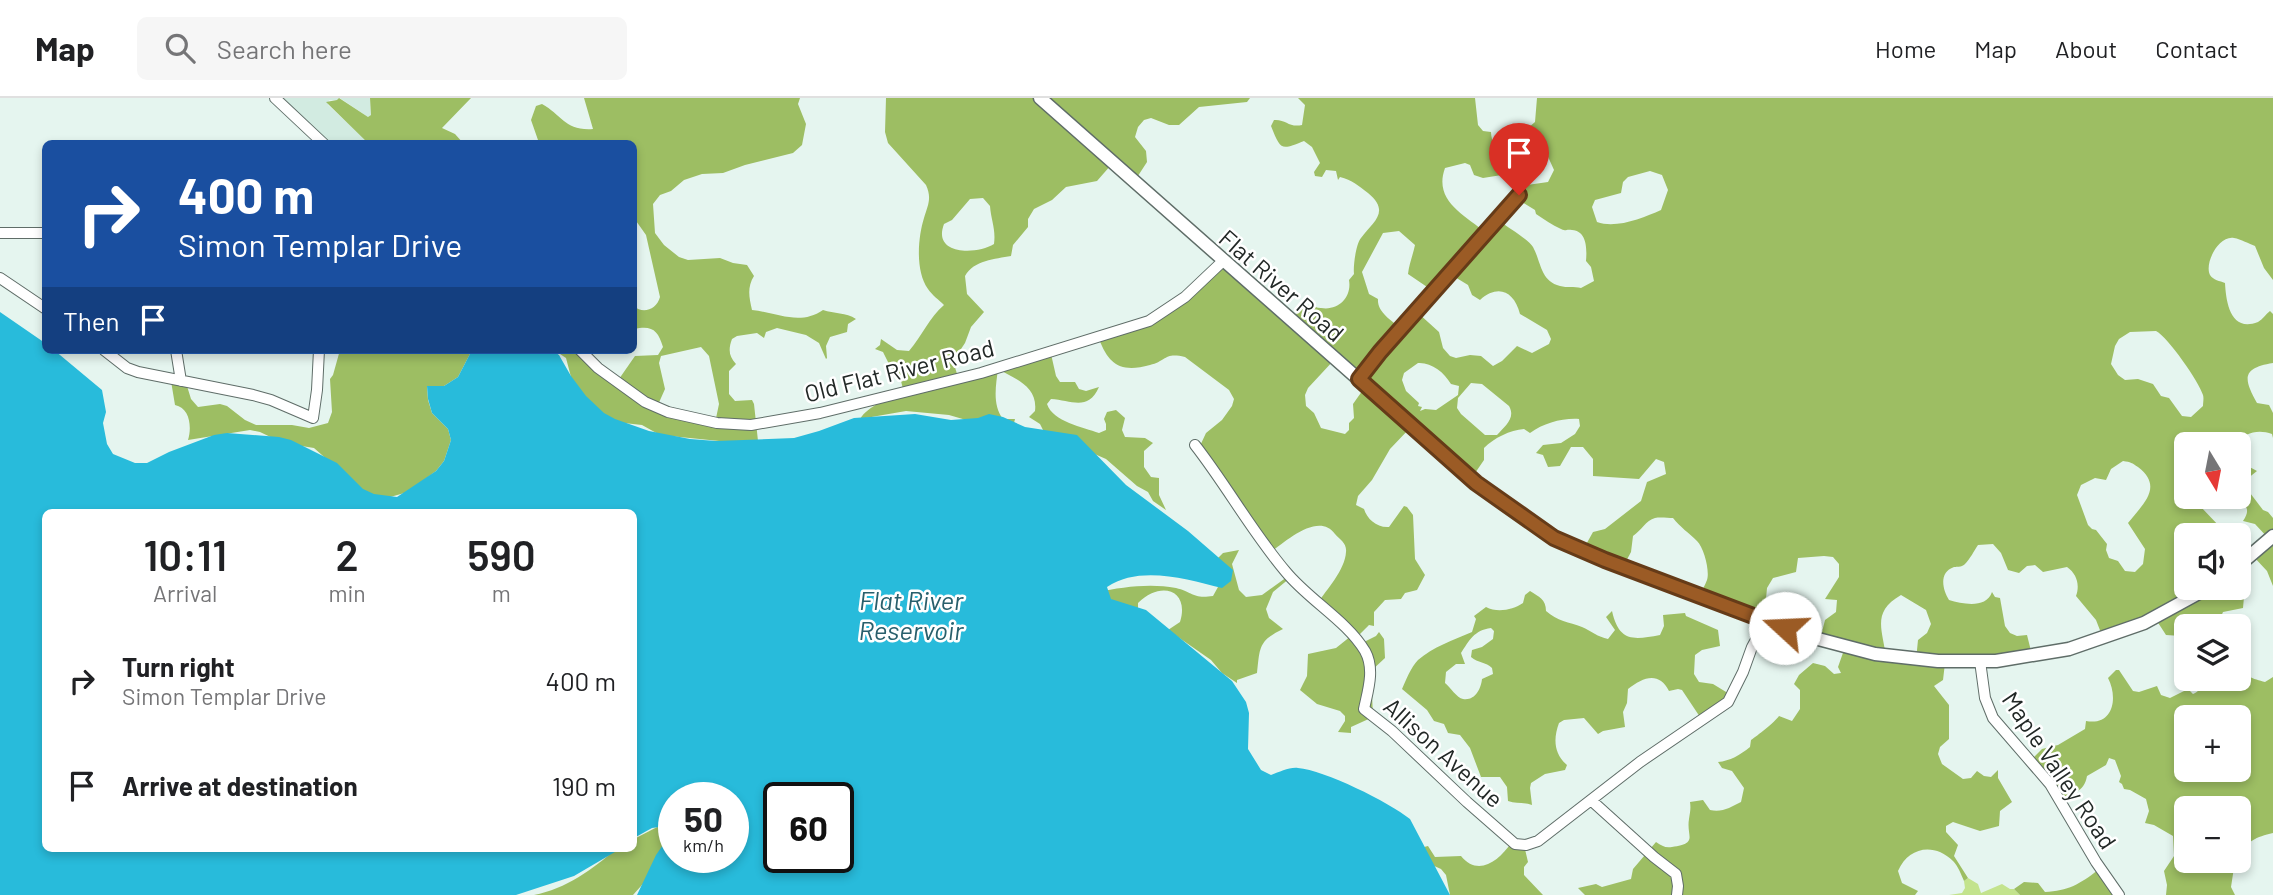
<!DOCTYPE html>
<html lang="en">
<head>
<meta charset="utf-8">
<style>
  :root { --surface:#fff; --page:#f6f6f6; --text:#202124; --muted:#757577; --line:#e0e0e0 }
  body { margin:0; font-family:Barlow,sans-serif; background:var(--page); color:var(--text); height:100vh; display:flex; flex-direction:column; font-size:26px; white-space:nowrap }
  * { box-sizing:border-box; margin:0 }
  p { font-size:23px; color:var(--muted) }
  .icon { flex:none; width:38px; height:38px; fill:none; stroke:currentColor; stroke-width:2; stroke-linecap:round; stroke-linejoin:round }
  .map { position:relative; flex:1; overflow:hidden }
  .details { position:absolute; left:42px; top:411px; width:595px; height:343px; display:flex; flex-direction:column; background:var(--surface); border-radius:10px; box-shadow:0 4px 10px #0003 }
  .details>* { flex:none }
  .hud { position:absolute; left:42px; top:42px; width:595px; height:214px; border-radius:10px; box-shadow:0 4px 10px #0003; background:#1a4fa0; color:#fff; overflow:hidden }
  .needle { width:46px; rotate:170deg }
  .fabs { position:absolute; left:2174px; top:334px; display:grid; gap:14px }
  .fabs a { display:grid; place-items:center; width:77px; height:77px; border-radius:10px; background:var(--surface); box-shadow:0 4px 10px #0003; font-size:35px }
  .speed { position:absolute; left:658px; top:684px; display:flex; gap:14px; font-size:35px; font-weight:700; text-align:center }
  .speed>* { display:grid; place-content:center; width:91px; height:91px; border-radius:50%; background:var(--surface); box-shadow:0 4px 10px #0003; line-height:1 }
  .speed small { font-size:18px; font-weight:400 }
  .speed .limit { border:4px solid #111; border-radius:10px; background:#fff; color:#111 }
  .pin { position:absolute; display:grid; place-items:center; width:60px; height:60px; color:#fff; margin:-72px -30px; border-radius:50% 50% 50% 0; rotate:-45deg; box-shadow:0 0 7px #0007 }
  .pin .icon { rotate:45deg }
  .me { position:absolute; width:77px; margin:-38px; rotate:290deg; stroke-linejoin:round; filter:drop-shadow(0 0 5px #0008) }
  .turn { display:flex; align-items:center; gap:24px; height:147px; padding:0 21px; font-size:32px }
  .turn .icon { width:91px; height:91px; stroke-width:2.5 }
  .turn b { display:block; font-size:49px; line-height:60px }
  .then { display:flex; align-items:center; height:66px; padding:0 21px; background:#0003; gap:14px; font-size:26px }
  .eta { display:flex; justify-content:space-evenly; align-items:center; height:119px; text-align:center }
  .eta b { font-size:42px; font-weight:600; line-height:49px }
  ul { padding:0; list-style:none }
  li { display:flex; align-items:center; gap:21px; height:105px; padding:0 21px }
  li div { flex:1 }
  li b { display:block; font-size:26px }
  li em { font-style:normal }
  header { display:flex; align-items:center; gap:42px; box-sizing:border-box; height:98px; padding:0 35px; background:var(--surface); border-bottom:2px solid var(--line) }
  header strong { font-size:33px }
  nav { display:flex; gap:38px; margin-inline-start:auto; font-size:24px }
  .search { width:490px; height:63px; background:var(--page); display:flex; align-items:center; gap:18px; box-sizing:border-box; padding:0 24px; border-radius:10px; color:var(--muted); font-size:26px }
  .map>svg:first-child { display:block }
</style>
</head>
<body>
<header>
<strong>Map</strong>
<div class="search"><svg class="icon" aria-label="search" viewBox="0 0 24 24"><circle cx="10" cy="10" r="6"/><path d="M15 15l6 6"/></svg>Search here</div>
<nav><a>Home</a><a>Map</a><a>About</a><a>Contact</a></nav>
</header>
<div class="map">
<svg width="2273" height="797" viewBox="0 0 2273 797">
  <rect width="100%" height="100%" fill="#e5f5ef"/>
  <path fill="#d2ebe1" d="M274,0H339L338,2H329L328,7L369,45H322Z
    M340,0H370L371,17L368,19Z"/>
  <path fill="#c3e38d" d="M1968,780L1978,786L1981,795L2002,786L2010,791H2014L2020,797H1949L1962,795L1965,790L1964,783Z"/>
  <path fill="#9dbe63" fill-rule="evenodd" d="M339,0L368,19L371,17L370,0H471L442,30L455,36L463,45L369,46L326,4L337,2Z
    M584,0H800L798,6L806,26L802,47L793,55L745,67L723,75L702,76L684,82L671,93L660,97L653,106L655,135L664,147L679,159L688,162L720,160L733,165L747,167L754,178C747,189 749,199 752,212C778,215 800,228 823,212C834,216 846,214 856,221L848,226L847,234L830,239L826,248L827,260L826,261L819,245L806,237L777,230L766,234L764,240L757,235L737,238L732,241C728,252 729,258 736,266L729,273V296L735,303L752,302L754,306L758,343L729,344L660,337L642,327L615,324L577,302L566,260L554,252H578L619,281L635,258L658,257L663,249C658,232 652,227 634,231V208C643,217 657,211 660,199L646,137L634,120V46L536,45L538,42L531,22L536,8L542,6C562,17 565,33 593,31ZM701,249L709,258L719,306L715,325L657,309L665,291L659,265L661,258Z
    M886,0H1250L1247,4L1199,9L1179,27H1169L1151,20L1144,22L1138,29L1135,39L1146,53L1147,64L1134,84L1111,67L1097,83L1066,89L1052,102L1034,111L1028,121V129L1013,147L1011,158C995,161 974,162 965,178L967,196L984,214L971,229L965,245L953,263L958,279L1051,256L1056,278L1060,284H1075L1079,291L1086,293L1099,289C1088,314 1071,302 1051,301L1047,306C1053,324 1083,329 1099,335L1106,332V326L1104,321L1107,314L1116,312L1125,320L1122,332L1125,339L1145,340L1153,345L1144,353V369L1151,379L1159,380V397L1166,412L1153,403L1148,394L1137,388L1106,361L1044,334L1040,326L1029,319L1035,313C1038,289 1016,281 998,271C996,287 992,307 1003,321H1015L1014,325L973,324L949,317L906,313L860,321C869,307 888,301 904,295L899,275L890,268L883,254L875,251L880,247L881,241L897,252L909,253C922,238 929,220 944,207C939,202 932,197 928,191C915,173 918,139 924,120C928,107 932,100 926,87L888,45L885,34ZM983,100L990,108C991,122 996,131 994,146C976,157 932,157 944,126L952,122L970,101Z
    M1298,0H1475L1478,27L1483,33L1491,34C1492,56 1508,53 1519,66C1524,72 1523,82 1527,87L1548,84L1554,72L1545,52L1522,35L1521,33L1528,30L1535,24L1537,0H2273V182L2264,170L2255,148C2249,146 2241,141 2234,140C2219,137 2204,165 2210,177C2213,182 2220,183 2225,185C2226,203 2230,235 2258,224C2263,221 2266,216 2270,213L2273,216V265C2242,270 2243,280 2257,305L2269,307L2273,315V340L2272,336C2259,331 2244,334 2237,346H2186V399H2200V408L2221,430L2231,431L2236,428L2244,442L2256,453L2269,441L2255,426L2243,423C2253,408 2242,408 2238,396C2235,386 2238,369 2238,359L2244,366L2257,373L2247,381V391L2263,412L2268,414L2273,420V488L2267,473L2253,458L2238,469V438H2186V490H2238L2244,499L2243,510L2223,514L2220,521L2224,528H2186V543L2181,538L2166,537L2155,520L2103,540L2096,522L2076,498C2080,487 2077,476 2067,469L2043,474L2035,467L2027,468L2019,475L2008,472L2001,455L1993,446L1978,447C1974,453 1970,461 1965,466C1960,470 1960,468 1954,469C1939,474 1942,491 1949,502C1963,506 1986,511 1992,494L1995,499L2000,500L2005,528L2010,535L2017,538L2027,537L2032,557L1945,565L1943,582L1934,588L1949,607V641L1940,649L1938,656L1942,666L1963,681L1971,680L1977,673L1984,678L1991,679L1998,672V680L2012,704L2000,713L1999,728L1980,733L1953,724L1946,728V734L1958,747L1954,758L1968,780L1964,783C1961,776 1958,768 1953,763C1934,744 1908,749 1898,773L1902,785L1918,793L1915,797H1585L1578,790L1596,786L1602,789L1631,781L1633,771L1656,744C1662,748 1665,750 1672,749C1699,745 1686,739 1689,721C1690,714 1691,711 1690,704L1703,702L1710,712C1722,715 1731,709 1741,704L1744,690L1732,673L1722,670L1718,664C1730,663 1740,657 1750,649L1751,642C1757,638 1775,624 1779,618L1792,623L1800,611V592L1794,586L1799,577L1813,565L1825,568L1834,576L1841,575L1838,569L1844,552L1820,542L1825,522L1836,514L1837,502L1825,501L1839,479V466L1833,459L1824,458L1798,460L1796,474L1773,480L1767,490L1766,501L1759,520L1699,498C1702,493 1705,487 1707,482C1710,473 1704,450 1697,443C1689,435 1680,429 1673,420C1668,420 1660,419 1655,420C1646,422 1641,433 1633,438L1631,454L1623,469L1583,452L1593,434L1605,431L1641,403L1647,384L1666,376L1664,364L1656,361L1639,381L1593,378V361L1583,349H1571L1560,368L1548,369L1543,357L1536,355L1543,347L1561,345L1575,336L1580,328L1579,321C1562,320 1544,325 1530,335L1524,331C1510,332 1494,340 1484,350V362L1471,381L1410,330L1390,351L1372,382L1358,398L1356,407L1364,411C1367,421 1377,430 1389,429L1404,408L1407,409L1413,417L1415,461L1425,477L1417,492L1405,495L1401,501L1385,502L1374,514V528L1369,527L1355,541L1360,546L1376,538L1379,534L1384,541L1385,560L1371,573L1373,619L1351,629V635L1338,634L1345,623V618L1340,613L1317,606L1300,592L1307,578L1308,556L1336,550L1351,538L1317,506C1327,491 1345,472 1346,454C1347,445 1340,442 1335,436C1319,414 1287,442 1271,454L1199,350L1206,335L1222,322L1232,308L1234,301L1229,292L1185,259C1164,254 1167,263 1150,267C1121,275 1109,267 1099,241L1148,224L1220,167L1292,222C1295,218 1299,211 1304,209C1311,205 1315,210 1321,210C1339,213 1352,199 1349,182L1354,176C1353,168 1356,146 1361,140C1373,124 1391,114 1368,95C1359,88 1352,82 1340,79L1338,82L1336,73L1326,72L1322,79L1315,78L1314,74L1320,65L1312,49L1304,43C1281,52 1281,53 1271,28L1274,22C1286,21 1289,30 1302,27L1305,7ZM1465,65L1470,67L1474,77L1483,80L1508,76L1519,84L1523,91L1517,101L1535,112L1536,116C1544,121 1552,127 1561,131C1568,134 1564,131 1572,132C1587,133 1587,151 1586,163L1591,169L1594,183L1581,190C1574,188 1567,190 1560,188C1540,183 1541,163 1533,149C1528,141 1507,129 1498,122L1485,134C1465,117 1433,103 1445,70ZM1650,73L1662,77L1668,92L1661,112C1643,120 1616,131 1597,124L1592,109L1595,102L1621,95L1623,84L1628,79ZM1399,133L1415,147C1413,157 1409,166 1408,176L1433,193L1450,176L1468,187L1472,197L1480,202C1498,186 1514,193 1520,216L1547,232L1551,241L1549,246L1532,255L1517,248L1502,263L1493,268L1481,258L1470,257L1456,260L1450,258L1443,250L1439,234L1418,215L1400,230C1391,222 1377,214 1378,201L1369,196L1362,174L1383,135ZM2156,233C2168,239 2199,284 2203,297C2204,300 2203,305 2203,308L2191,319L2182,318L2169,300L2161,298L2153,286L2138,281L2125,282L2118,277L2111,266L2115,248L2119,241L2130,234ZM1334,262L1365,289L1353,306L1354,320L1349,325V332L1345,336L1321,330L1314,315L1306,308L1305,297L1308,290ZM1418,265C1431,264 1444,274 1451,286L1459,288L1458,297L1436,312L1425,311L1420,313L1422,309L1418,308L1419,305L1406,293L1402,282L1404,275ZM1471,285L1482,286L1509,308C1516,320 1505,328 1497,337H1485L1461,316L1457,310L1458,300ZM2123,363C2131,364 2132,365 2138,369C2164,389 2143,406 2128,425L2145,451L2143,466L2135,474L2125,473L2118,463L2109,460L2106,452L2107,446L2096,432L2092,431L2088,427L2077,397L2081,387L2095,380L2106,382L2111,371ZM1901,497L1926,512L1931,526L1927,535L1918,542L1916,562L1886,559C1882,530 1872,514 1901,497Z
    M340,252H472L458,279L444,288H427L428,302L432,315L448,331L451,342L444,363L436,373L408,394L383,401H372L314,350L283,345L260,334L250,332L188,342C192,329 190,310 175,307L171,283L187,288L191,301L198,309L220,306L227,308L245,322L256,327H292L309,330L328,325L332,314L330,281L333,277Z
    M1239,452L1232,466L1239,492L1246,499L1262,497L1287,479L1290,480L1273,494L1266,511L1269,520L1283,531C1258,543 1260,550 1257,575L1237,582V585L1222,575L1211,562L1168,532L1180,524C1190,492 1161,482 1138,505V516L1097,494C1123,489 1150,485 1176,490C1193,494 1192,501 1213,498L1223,480L1218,460L1223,455Z
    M1530,493C1539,499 1546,501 1546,513C1557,523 1569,524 1582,529C1591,533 1598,539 1608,541L1615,532L1606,519L1612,513C1619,544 1633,542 1660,537L1664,528L1663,517L1685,515L1686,518L1718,532L1720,548L1702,552L1695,557L1694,576L1699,584L1713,586L1731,597L1702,622L1682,592L1678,591L1669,593C1659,573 1643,579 1628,591L1627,605L1623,614L1625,629L1603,633L1598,636L1584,620L1564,622L1559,625C1553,641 1554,656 1567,667L1565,672L1545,676L1531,685L1530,690L1532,707C1523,704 1516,706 1508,703L1507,689L1500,679H1481L1470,650L1460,637L1448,635L1444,626L1434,623L1427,612L1402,591C1406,582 1411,569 1418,562C1433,549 1453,542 1472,534L1476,521L1474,518L1486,509C1497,515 1513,512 1523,505L1525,497ZM1491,530L1494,533L1493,541L1482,549L1472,552L1471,559C1478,565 1486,564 1492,570L1493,576L1482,581C1481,591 1475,603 1463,601C1457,600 1450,589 1445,585L1446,574L1456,566H1465L1461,555C1469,543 1474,532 1491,530Z
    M2238,565C2241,578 2254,581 2265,584L2273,579V735C2256,739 2247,743 2238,758V710H2186V763H2235L2231,789L2235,797H2166L2167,787L2164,773L2174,758L2173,738L2154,727L2145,725L2149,713L2146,701L2130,692L2124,691L2122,686L2119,684L2121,678L2115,662L2109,660L2106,667L2087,678C2084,695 2072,695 2059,702L2029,664L2042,651L2058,647L2085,631L2086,623C2114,628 2118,599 2108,580L2116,572H2119L2133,593L2139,594L2157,588L2161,597L2170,600L2188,591L2193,596C2199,594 2203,587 2203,581H2238ZM2186,620H2238V672H2186Z
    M674,724V751L633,797H534C566,791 593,771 616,751H634V741L663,726Z
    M1511,745L1524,747L1528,764L1524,769V777L1543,797H1450L1446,777L1441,771L1432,767L1424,749L1428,748L1435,759L1461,758C1478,779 1499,763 1511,745Z
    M2098,772L2118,797H2020L2014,791L2024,784L2038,785L2045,794C2068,793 2080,786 2098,772Z"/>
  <path fill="#28bbdb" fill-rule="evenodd" d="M0,214L45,245L46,252H54L102,292L106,314L103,325L107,346L113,356L135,365H147L169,354L214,337L227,335L279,339L291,342L337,365L363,391L374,396L397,399L436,373L444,363L451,342L448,331L432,315L428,301L427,288H444L458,279L472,252H552L559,257L571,278L586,298L604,315L615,321L649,333L690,341L716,343L794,340L819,333L854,320L915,316L951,322L978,320L989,316L1003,319L1025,329L1077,337L1126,387L1188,433L1233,472L1231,483L1222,490C1186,481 1140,467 1107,489L1111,501L1146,512L1232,583L1246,604L1249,615L1248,651L1261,672L1271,677C1280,674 1289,669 1298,670C1324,672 1389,704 1410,721L1450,797H637L656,757L674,731V760H733V700H674V727L652,730L634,740V415H46V751H620L574,778L516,797H0ZM838,700V760H779V700Z"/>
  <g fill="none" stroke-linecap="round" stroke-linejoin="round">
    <g stroke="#5f6d68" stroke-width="12">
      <path id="minor" d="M275,0L324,46
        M0,135H46
        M0,180L46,211
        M104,252L127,270L138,274L253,297L271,302L313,320L317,292L319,252
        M176,252L181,283
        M580,252L598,270L645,304L668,314L717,325L751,327L820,315L981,275L1149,223L1185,199L1223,163
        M1359,281L1380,254L1519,97
        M1195,347C1227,388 1252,434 1286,474C1309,502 1347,523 1365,553C1375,571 1368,592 1364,611L1392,633L1467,704L1515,746L1526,747L1538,743L1640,664L1728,604L1743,574L1752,549L1766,523
        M1980,563L1985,600L1993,620L2050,686L2096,764L2119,797
        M1592,703L1654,759L1676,776L1678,788L1677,797"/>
    </g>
    <g stroke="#5f6d68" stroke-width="15">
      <path id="major" d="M1040,0L1476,385L1554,440L1587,454L1803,537L1875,556L1938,563H1996L2069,551L2144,525L2208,490
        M2238,468L2273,438"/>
    </g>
    <use href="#minor" stroke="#fff" stroke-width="10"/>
    <use href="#major" stroke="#fff" stroke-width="12"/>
  </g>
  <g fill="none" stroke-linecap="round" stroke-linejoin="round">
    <g stroke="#653b18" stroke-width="18">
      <path id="route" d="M1519,97L1380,254L1359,281L1476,385L1554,440L1605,462L1785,530"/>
    </g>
    <use href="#route" stroke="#9b5b25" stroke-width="12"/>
  </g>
  <g text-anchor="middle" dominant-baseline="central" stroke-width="5" stroke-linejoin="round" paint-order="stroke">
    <g font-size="24" fill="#222826" stroke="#fff">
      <text transform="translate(1282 187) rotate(41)">Flat River Road</text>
      <text transform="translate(899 272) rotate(-14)">Old Flat River Road</text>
      <text transform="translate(1444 654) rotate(42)">Allison Avenue</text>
      <text transform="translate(2060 672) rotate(56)">Maple Valley Road</text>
    </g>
    <g font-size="26" font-style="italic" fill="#285f6c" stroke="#fff">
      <text x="911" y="501">Flat River<tspan x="911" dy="30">Reservoir</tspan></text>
    </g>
  </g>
</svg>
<div class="fabs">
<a><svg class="needle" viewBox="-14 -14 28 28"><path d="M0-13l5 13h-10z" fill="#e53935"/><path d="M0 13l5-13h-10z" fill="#757577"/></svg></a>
<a><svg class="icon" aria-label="sound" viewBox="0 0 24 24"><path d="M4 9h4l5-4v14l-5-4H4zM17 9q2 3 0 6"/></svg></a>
<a><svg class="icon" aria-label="layers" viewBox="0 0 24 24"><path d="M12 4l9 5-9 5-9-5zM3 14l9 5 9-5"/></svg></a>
<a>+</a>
<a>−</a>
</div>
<div class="speed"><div>50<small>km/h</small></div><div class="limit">60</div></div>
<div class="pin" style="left:1519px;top:97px;background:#d93025"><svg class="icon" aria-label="arrive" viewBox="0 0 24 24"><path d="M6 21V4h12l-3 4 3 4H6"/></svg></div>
<svg class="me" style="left:1785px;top:530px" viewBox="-20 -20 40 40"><circle r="19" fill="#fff"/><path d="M0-13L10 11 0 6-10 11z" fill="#9b5b25"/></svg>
<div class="hud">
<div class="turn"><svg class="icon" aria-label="right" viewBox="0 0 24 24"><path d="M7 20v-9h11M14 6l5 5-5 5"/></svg><div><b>400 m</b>Simon Templar Drive</div></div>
<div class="then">Then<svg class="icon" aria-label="arrive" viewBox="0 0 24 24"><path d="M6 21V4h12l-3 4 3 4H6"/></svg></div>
</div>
<section class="details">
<div class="eta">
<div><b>10:11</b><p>Arrival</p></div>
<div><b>2</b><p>min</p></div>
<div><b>590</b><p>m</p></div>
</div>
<ul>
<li><svg class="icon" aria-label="right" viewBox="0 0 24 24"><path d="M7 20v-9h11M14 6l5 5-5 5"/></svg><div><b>Turn right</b><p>Simon Templar Drive</p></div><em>400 m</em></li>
<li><svg class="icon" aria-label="arrive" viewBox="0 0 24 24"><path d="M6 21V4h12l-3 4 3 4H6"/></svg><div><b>Arrive at destination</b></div><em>190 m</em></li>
</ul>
</section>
</div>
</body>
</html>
